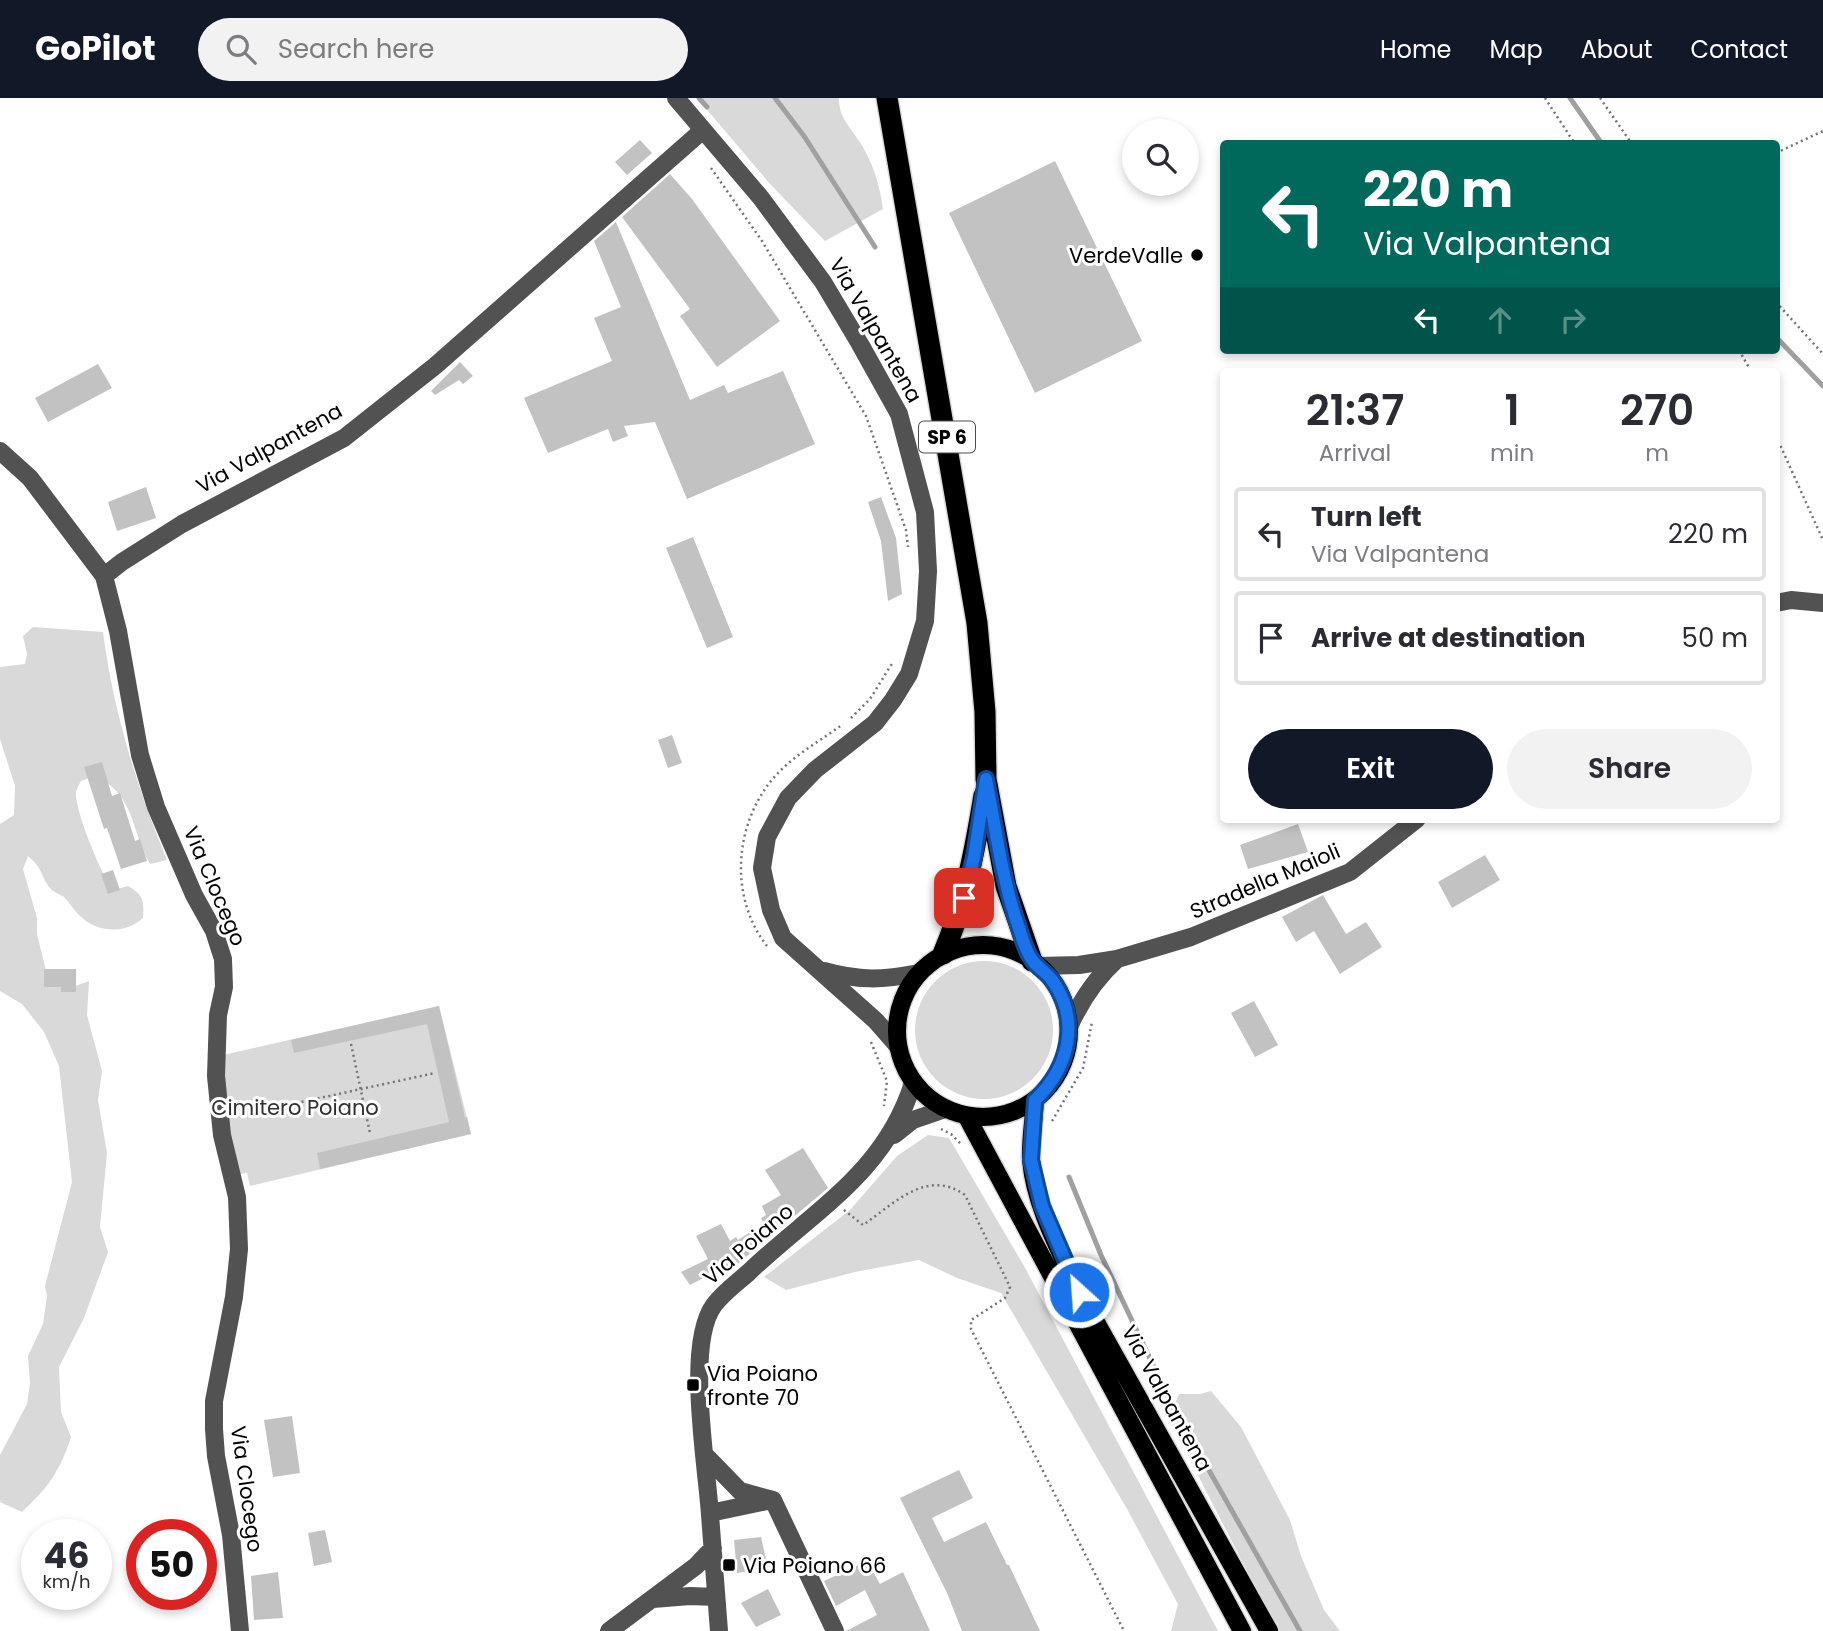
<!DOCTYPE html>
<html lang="en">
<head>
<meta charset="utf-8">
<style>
  :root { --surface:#fff; --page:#f2f2f3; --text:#2b2b33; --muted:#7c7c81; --line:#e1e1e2; --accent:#111827 }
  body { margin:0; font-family:Poppins,sans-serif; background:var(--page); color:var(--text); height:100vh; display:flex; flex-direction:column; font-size:26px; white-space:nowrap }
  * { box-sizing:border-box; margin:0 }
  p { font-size:23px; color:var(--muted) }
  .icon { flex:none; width:38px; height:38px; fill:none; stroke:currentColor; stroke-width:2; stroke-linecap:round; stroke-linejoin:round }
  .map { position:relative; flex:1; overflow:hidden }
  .drawer { position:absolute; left:1220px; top:270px; width:560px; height:455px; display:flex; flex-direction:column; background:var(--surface); border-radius:7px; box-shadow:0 4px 10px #0003 }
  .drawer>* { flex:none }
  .guide { position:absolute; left:1220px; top:42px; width:560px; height:214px; border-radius:7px; box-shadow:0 4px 10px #0003; background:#00695c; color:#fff; overflow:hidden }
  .fabs { position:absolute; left:1122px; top:21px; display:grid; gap:14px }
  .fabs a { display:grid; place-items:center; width:77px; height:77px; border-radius:50%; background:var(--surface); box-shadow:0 4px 10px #0003; font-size:35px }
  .speed { position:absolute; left:21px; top:1421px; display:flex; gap:14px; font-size:35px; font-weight:700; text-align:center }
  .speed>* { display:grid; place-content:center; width:91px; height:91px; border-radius:50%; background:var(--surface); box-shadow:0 4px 10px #0003; line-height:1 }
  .speed small { font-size:18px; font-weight:400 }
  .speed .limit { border:10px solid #d22; background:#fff; color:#111 }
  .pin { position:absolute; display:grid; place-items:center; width:60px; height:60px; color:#fff; margin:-30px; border-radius:14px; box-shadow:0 4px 10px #0006 }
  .me { position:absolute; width:77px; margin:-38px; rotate:334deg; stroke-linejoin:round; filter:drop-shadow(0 0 5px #0008) }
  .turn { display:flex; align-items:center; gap:24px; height:147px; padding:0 28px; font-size:32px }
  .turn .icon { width:91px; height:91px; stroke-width:2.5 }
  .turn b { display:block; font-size:49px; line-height:60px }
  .lanes { display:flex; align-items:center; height:66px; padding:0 28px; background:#0003; justify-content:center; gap:35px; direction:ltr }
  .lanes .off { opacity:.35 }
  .eta { display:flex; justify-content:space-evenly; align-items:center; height:119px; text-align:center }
  .eta b { font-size:42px; font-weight:600; line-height:49px }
  .action { display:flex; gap:14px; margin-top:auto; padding:14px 28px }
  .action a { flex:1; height:80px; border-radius:42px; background:var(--accent); color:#fff; font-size:28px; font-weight:600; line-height:80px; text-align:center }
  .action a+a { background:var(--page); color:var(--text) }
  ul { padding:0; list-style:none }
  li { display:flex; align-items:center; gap:21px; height:94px; margin:0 14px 10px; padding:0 14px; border:4px solid var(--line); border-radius:7px }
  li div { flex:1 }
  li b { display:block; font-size:26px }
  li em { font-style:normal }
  header { display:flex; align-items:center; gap:42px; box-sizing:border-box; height:98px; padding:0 35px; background:var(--accent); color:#fff }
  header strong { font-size:33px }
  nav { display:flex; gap:38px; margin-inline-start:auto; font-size:24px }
  .search { width:490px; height:63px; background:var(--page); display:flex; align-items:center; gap:18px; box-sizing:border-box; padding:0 24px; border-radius:38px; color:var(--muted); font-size:26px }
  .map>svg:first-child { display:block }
</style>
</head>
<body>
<header>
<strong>GoPilot</strong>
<div class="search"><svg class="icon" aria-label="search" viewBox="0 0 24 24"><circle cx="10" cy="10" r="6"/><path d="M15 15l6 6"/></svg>Search here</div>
<nav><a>Home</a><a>Map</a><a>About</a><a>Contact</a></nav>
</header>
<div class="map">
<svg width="1823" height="1533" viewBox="0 0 1823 1533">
  <rect width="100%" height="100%" fill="#fff"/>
  <path fill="#d9d9d9" d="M697,0H839C838,22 856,34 865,53C875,71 880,90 883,111L825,143L771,87Z
    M33,529L103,534C113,612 137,690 167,762L150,766C130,732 136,697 95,678L81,683C79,687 77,690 76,694C74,710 102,780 114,792L128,788C144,797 144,803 143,820C124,837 96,835 78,816C73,811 69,804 64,799C60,796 53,794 50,790C41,780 44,771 28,758L23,771L37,820V836L48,881L70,890L89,883L87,917L102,973L98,1002L107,1055L100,1129L108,1154L84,1220L59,1269L61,1314L71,1339C60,1373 48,1390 22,1414L0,1404V1357L27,1306L30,1285L28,1258L43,1226L47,1198L45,1188L72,1084L59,968L44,934L22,906L0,893V726L14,717L15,688L0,641V569L25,566L27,556L23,538Z
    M915 932a69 69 0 1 1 138 0a69 69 0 1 1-138 0Z
    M439,908L471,1036L250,1088L247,1075L240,1076L228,1026L219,958Z
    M928,1037L949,1040L1024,1168L1218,1533H1171L1178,1506L1127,1411L1001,1195L957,1180L919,1162L855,1174L786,1192L764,1179L850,1112L897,1058Z
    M1211,1293L1241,1329L1290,1422L1301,1458L1324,1512L1340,1533H1278L1169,1321L1179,1296H1200Z"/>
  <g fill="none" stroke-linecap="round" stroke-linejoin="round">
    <path stroke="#a0a0a0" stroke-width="5" d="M699,0L707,9
      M775,0L804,38L875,149
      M1570,0L1602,46
      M1776,239L1823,288
      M1069,1079L1101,1157L1172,1307L1300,1533"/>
  </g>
  <path fill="#c2c2c2" d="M640,42L652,55L627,77L615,64Z
    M1055,63L1142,243L1035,295L949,115Z
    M670,76L692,101L780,223L717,269L680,218L690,211L622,119Z
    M616,124L690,302L724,287L728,295L783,273L815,346L687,401L655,324L624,328L628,338L613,344L608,331L548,355L524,300L612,263L594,220L621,209L594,143Z
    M460,264L473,278L463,286L459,282L435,297L431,293Z
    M98,266L112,290L48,324L35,300Z
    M146,389L156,420L117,433L108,404Z
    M881,399L896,440L902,496L888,503L881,443L868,404Z
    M693,439L733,539L707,550L666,450Z
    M672,637L682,665L668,670L658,642Z
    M102,664L112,698L120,695L135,743L140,741L147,763L121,771L107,730L104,731L84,669Z
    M1298,726L1308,754L1248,771L1240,747Z
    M1485,757L1500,782L1452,810L1438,784Z
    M113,772L120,792L108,796L101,776Z
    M1323,797L1346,836L1366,824L1382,849L1340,876L1314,833L1296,844L1282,819Z
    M44,871H76V894H61V889H44Z
    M1254,903L1278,947L1255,959L1231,915Z
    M439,908L465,1020L467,1019L471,1036L320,1071L317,1055L449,1024L427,926L294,955L291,942Z
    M803,1050L828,1090L722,1179L717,1173L690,1187L681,1174L708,1161L696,1138L721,1126L730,1143L736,1139L738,1142L750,1134H767L761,1120L766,1117L762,1108L781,1097L765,1072Z
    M292,1318L300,1375L273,1379L264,1322Z
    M959,1372L973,1400L932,1420L944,1444L986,1424L1007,1467H1009L1040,1533H962L947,1495L900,1400Z
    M325,1432L332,1464L314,1468L308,1435Z
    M761,1439L768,1470L737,1475L734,1442Z
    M867,1463L880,1486L903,1474L930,1533H846L877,1517L865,1492L836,1508L824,1483Z
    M278,1474L283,1520L254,1522L251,1478Z
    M768,1491L781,1517L756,1529L741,1505Z"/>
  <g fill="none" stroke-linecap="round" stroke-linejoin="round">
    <g stroke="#dbdbdb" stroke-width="21">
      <path id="major" d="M897 933a86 86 0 1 1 172 0a86 86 0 1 1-172 0Z
        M1035,1002C1034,1021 1030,1043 1031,1062C1035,1108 1060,1153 1079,1194L1269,1533
        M967,1019L1242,1533"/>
    </g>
    <g stroke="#dbdbdb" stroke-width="24">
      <path id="highway" d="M887,0L977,525L985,614L986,681L1006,788L1032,863
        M943,856C965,805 975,752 984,697"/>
    </g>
    <path stroke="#747474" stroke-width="2.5" stroke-dasharray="2 3.5" stroke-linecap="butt" d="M1545,0L1575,46
      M1600,0L1632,46
      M1776,55L1823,33
      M711,70L762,143L866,318L906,432L908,449
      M1776,204L1823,256
      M1739,252L1751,273
      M1776,338L1823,442
      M851,620L870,601L893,564
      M767,848C727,797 735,720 778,675C797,655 822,642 843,626
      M871,944L887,983L884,1008
      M351,946L370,1035
      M237,1018L435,975
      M1052,1023L1083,970L1092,924
      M941,1031L951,1036L961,1046
      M844,1112L863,1127C895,1105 927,1070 965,1097L1010,1189L1005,1200L971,1222V1231L1124,1533"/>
    <path stroke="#525252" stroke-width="18" d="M676,0L761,100L823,184L860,246L899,316L925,414L928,473L925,523L909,576L893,602L875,625L815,672L788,700L767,739L762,770L771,812L783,840L876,923L897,947
      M0,353L30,380L104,478L118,533L140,657L156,709L194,797L214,833L223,861L224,889L218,917L216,978L222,1037L237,1099L239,1151L234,1199L214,1303V1331L216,1358L231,1437L240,1533
      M104,478L122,464L182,426L344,340L435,268L703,32
      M1776,505L1791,502L1823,505
      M1039,868L1079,867L1117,861L1191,839L1350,774L1417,721
      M824,873C860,883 882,882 919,875
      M1069,929C1081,902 1095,881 1117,861
      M894,1037L913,1022L945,1011
      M704,1356L740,1393L773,1402
      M773,1402L835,1533
      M710,1415L772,1402
      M653,1501L690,1498L716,1499
      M609,1533L696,1468L713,1450
      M719,1533C716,1494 713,1455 710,1417C707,1368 685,1246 714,1207C723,1195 738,1184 749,1174C813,1113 885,1075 913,985"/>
    <use href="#major" stroke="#000" stroke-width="18"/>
    <use href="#highway" stroke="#000" stroke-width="21"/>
  </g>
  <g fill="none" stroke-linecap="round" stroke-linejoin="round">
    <g stroke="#114b97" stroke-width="18">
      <path id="route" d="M964,800L974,759L986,681C995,727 1001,774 1015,818C1020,831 1024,852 1033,863C1038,870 1047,875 1052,882C1081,922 1069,970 1035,1002L1031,1062L1042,1108L1079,1194"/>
    </g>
    <use href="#route" stroke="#1a73e8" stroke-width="12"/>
  </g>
  <g fill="#000" stroke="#fff" stroke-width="2.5">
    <circle cx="1197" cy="157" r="7"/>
    <rect x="686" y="1280" width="14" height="14" rx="3.5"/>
    <rect x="722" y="1460" width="14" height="14" rx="3.5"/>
  </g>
  <g text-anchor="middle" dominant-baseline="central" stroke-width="6" stroke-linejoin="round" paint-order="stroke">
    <rect fill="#fff" stroke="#4c4c4c" stroke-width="2" x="919" y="323.5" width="56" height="31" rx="5"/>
    <g font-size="19" font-weight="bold" fill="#000">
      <text x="947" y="339">SP 6</text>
    </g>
    <g font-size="21" fill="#000" stroke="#fff" text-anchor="start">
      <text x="1183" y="157" text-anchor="end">VerdeValle</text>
      <text x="707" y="1275">Via Poiano<tspan x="707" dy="24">fronte 70</tspan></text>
      <text x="743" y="1467">Via Poiano 66</text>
    </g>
    <g font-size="21" fill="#000" stroke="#fff">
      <text transform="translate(876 232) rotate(60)">Via Valpantena</text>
      <text transform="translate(269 350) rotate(-29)">Via Valpantena</text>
      <text transform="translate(1265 783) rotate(-23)">Stradella Maioli</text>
      <text transform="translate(215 788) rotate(67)">Via Clocego</text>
      <text transform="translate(748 1146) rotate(-41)">Via Poiano</text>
      <text transform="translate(1167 1300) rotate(61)">Via Valpantena</text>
      <text transform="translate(247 1391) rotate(82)">Via Clocego</text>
    </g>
    <g font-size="21" fill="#303030" stroke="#fff">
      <text x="295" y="1009">Cimitero Poiano</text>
    </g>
  </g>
</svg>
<div class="fabs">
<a><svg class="icon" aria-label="search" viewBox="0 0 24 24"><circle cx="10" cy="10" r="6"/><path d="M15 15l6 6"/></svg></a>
</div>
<div class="speed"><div>46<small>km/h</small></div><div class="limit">50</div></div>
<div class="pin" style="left:964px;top:800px;background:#d93025"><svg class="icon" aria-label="arrive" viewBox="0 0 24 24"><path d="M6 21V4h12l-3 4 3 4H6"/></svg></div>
<svg class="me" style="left:1079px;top:1194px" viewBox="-20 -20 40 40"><circle r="17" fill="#1a73e8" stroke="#fff" stroke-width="3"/><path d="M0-11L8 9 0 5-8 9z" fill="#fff"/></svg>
<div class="guide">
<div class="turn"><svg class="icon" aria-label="left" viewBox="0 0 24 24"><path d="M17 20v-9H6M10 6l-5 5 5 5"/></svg><div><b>220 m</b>Via Valpantena</div></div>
<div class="lanes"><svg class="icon" aria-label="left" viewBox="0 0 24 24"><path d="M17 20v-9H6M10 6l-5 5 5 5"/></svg><svg class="icon off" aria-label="ahead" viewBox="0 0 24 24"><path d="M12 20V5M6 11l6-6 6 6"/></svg><svg class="icon off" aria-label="right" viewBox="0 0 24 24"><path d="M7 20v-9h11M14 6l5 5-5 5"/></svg></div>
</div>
<section class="drawer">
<div class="eta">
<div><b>21:37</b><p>Arrival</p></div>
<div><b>1</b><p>min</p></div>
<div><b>270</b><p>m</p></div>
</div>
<ul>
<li><svg class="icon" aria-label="left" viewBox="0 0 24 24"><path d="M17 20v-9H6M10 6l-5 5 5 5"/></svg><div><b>Turn left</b><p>Via Valpantena</p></div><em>220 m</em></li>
<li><svg class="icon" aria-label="arrive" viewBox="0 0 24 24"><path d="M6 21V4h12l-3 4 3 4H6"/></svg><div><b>Arrive at destination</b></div><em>50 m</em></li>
</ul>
<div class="action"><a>Exit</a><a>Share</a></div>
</section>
</div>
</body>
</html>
